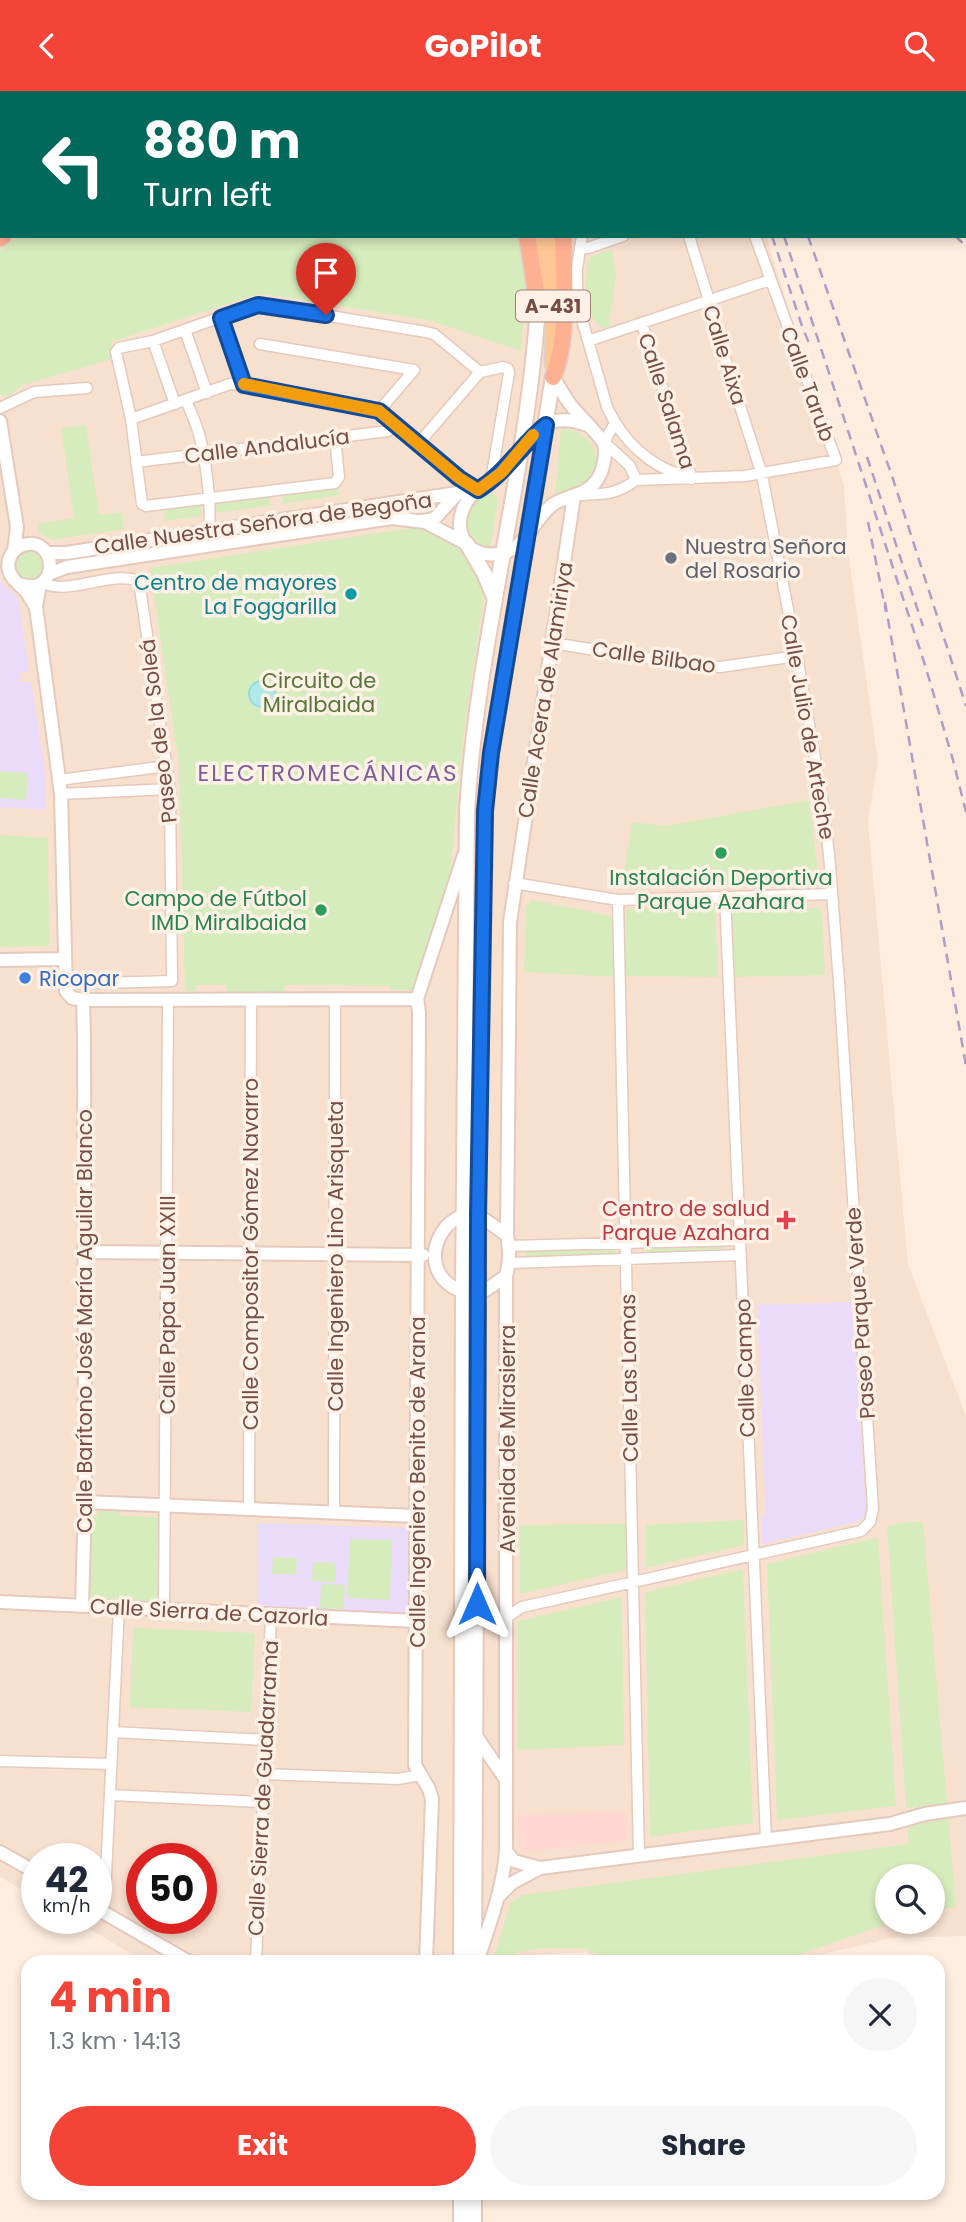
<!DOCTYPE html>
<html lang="en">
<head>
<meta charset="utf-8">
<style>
  :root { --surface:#fff; --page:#f6f6f7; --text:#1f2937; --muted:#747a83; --accent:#f44437 }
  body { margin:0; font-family:Poppins,sans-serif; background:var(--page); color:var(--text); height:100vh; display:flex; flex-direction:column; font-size:26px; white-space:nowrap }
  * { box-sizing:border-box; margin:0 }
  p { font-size:23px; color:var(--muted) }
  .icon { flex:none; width:38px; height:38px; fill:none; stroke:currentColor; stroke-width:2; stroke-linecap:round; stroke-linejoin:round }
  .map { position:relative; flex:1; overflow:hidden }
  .sheet { position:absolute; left:21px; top:1864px; width:924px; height:245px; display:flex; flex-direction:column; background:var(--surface); border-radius:21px; box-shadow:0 4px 10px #0003 }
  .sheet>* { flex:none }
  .guide { position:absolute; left:0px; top:0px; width:966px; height:147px; box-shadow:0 4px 10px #0003; background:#00695c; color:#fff; overflow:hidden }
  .controls { position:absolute; left:875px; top:1773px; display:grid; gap:14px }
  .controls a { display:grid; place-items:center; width:70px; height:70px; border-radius:50%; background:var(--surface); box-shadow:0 4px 10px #0003; font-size:35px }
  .speed { position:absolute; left:21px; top:1752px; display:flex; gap:14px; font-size:35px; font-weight:700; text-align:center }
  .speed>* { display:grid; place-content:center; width:91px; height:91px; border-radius:50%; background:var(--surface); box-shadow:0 4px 10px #0003; line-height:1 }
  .speed small { font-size:18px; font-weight:400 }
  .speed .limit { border:10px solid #d22; background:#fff; color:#111 }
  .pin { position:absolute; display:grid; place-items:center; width:60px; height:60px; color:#fff; margin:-72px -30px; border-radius:50% 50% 50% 0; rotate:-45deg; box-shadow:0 0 7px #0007 }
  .pin .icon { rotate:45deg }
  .me { position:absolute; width:77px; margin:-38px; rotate:0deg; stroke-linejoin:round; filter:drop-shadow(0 0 5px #0008) }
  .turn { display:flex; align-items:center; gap:24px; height:147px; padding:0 28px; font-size:32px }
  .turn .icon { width:91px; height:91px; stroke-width:2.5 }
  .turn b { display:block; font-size:49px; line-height:60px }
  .round { display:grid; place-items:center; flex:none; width:74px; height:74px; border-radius:37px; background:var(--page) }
  .head { display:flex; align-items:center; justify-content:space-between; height:119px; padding:0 28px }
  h1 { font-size:42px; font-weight:700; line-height:52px; color:var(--accent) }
  .button { display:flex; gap:14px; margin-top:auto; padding:14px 28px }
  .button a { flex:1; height:80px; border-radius:42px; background:var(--accent); color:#fff; font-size:28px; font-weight:700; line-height:80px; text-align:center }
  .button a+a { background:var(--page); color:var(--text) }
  header { display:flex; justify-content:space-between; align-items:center; height:91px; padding:0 28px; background:var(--accent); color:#fff; font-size:32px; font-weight:700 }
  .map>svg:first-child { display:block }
</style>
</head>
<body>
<header><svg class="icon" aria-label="back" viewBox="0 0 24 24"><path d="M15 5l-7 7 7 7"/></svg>GoPilot<svg class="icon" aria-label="search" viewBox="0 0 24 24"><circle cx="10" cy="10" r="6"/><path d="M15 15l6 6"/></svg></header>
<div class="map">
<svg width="966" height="2131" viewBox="0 0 966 2131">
  <rect width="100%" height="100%" fill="#feedde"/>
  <path fill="#f8e0cf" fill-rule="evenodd" d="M0,0H720L721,2H2V145H766L844,395L848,460L878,670L868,730L908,1173L966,1325V1845L892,1847L790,1871H608L585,1861L520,1865L514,1871H145L71,1827H96V1768H37V1807L0,1786ZM142,1768H201V1827H142ZM887,1785H933V1830H887Z"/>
  <path fill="#ffd8d1" d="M626,1720L627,1750L528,1761L523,1760L519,1754L518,1724Z"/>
  <path fill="#eadbfa" d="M0,490L17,506L19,514L29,580L19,582L20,591H31L46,688V719L0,716Z
    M852,1211L866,1423L860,1430L762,1453L761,1424H766L757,1214Z
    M257,1432L408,1437V1523L257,1516Z"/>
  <path fill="#d7ecbc" d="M34,145H520L527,183L521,260L432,230L265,203L249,206L111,251L112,268L23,294L7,306L0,303V159L15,148Z
    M612,158L616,184L609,236L602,237C579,218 585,192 589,166Z
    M86,334L99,424L122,421L124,438L52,449L39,442L38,433L74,427L61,337Z
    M561,338C587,337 608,364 589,386C581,395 566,399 555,404Z
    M337,393L340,404L281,413L283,409L282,403Z
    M271,401L269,405L270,412L274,414L217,422L216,409Z
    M492,401L498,409L490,458C468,450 453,426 476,408C480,405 487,403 492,401Z
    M201,410L202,425L163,430L165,424L161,415Z
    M418,436C449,448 483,470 484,506L465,633L450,783L412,899H391L389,895L285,894L284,901H227L226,894H197L196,900H185L179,674L150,477Z
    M14 474a15 15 0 1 1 30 0a15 15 0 1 1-30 0Z
    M0,680L28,682L26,709L0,707Z
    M809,709L819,789L622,795L632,731L666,735Z
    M0,744L48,747L49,855L0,856Z
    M532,809L612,825L614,886L524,881L526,815Z
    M715,816L718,886L626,885V818Z
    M818,817L822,820L825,884L735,886L733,882L731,822L735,819Z
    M720,1153L723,1157L720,1161L648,1164L645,1160L648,1156Z
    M611,1157L616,1161L611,1166L528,1168L525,1164L529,1159Z
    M97,1420L120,1421V1425L159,1426L157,1511L88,1509L91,1425H97Z
    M744,1429V1454L646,1477V1434Z
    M906,1431H923L956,1817L933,1816V1785H887V1830L893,1831L792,1866L771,1871H617L586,1858L544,1857L517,1861L512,1871H493L510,1812L522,1804L909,1753L907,1736L916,1731L932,1729L931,1715L906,1717L887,1435Z
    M626,1433V1479L520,1503V1434Z
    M878,1446L896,1715L777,1729L767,1473Z
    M350,1448L392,1449L390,1509L347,1507Z
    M273,1466L297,1467L296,1484L272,1483Z
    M313,1471L336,1472L335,1491L312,1490Z
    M743,1478L753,1732L650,1746L645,1501Z
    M321,1493L345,1494L344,1518L320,1517Z
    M622,1506L624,1654L517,1659L518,1530Z
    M133,1537L255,1542L251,1621L130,1616Z"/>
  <path fill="#b1e9e8" stroke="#96dbdc" stroke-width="2" d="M249 603a13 13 0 1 1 26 0a13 13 0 1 1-26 0Z"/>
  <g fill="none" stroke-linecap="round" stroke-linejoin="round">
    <path stroke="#dcc5b8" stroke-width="16" stroke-dasharray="16 8" stroke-linecap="butt" d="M618,2L626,0
      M642,2L646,0"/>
    <g stroke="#e5c9bc" stroke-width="13">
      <path id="minor" d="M884,0L885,2
        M964,92L966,94
        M582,145L577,178V211L607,316C622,349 649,375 684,385
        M580,156L588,157L623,145
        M221,227L244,294
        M642,233L692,388
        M185,239L207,302
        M153,250L175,313
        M588,250L770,189
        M260,253L414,279
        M480,281L503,276L508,278L509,282L492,383L489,392
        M186,309C190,319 195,330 198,340C205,362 213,419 208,440
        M0,317L34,301L87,297
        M379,320L414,279
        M131,328L230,293L244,294L379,320L459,387L478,399
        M615,332L604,351L630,375L636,389
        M335,346L339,386L335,392L146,415L142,413L131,328L116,261L119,257L153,250L258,213L426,241L434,243L480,281
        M418,353L480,281
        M136,371L388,340L394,334
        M579,404C604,403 616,404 636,389L745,385L836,369L755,145
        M42,492C73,505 108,479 139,490L170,700L172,890L66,893
        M552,552L685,573L720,576L797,565
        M59,689L167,675
        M61,703L170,698
        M514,792L618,809L832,803
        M725,805L766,1748
        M618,809L639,1765
        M509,1155L740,1149
        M510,1172L741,1164
        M249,1418L251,908
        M334,1422L335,908
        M164,1519L168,909
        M507,1526L522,1516L861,1440L870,1431L873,1418L839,891L829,763L823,713L797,565L762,384L709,218L707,203L689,145
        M113,1641L266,1649
        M0,1670L112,1673
        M264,1683L398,1688L420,1684
        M110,1704L263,1711
        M99,1818L105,1804L119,1517
        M256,1871L271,1524"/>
    </g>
    <g stroke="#e5c9bc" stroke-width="16">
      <path id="tertiary" d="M553,286C559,295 563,304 570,313C576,322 601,345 604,353C607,363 603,380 597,389C586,405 566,404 552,414C533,429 525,460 498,463C456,468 448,421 478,399C486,392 496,388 503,380C531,351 539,316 587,334
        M0,330L17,436L14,460
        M423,430L434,428L457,403
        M47,462H66L477,399
        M49,483L67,476L392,427L425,431L467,453
        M19,493C61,508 58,443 23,454C10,458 4,474 12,486C16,492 23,496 27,502C30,506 33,512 36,516
        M40,493L36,516L61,703L66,900L72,907L83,909L417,908
        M0,869L65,868
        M507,1144L510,831L574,405
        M83,1161L423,1164
        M85,1411L415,1425
        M0,1511L417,1530
        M82,1515L85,1411L84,944L83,909
        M476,1645L504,1686
        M506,1760L514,1770L540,1777L890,1733L925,1723L966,1717
        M0,1761L37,1782
        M500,1804L512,1792L540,1777
        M96,1817L189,1871
        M426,1871L432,1708L429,1698L415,1674L419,921L417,908L464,764
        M477,1871C489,1834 503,1799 506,1760V1185C510,1171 510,1159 507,1144C499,1139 490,1131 480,1126C447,1112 413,1172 453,1196C461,1201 470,1205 479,1202C488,1199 498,1190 506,1185"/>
    </g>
    <g stroke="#eac8b9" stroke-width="18">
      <path id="secondary" d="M467,453L484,482L495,508
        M461,1871L463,1202L467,720C477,550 527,385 538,214
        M474,1871L478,1125L485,721L491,662L553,286
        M461,2102V2131
        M474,2102V2131"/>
    </g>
    <g stroke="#dbd1ce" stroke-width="19">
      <path id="primary" d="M178,2L189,0
        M233,2L237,0
        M533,2V0
        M549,2V0
        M0,20L2,19
        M0,35L2,33
        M538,145L539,195
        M550,145L554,224L553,273"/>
    </g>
    <g stroke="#dbd1ce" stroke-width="19">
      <path id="trunk" d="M0,83H2
        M0,106H2
        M0,120H2
        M527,145L538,214
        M0,147L3,145
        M553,286C569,250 564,185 563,145"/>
    </g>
    <use href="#minor" stroke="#fff" stroke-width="10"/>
    <use href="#tertiary" stroke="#fff" stroke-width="12"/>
    <use href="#secondary" stroke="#fff" stroke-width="14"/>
    <use href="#primary" stroke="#ffc794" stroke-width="16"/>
    <use href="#trunk" stroke="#ffb091" stroke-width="16"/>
    <path stroke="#ad9dc7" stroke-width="2.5" stroke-dasharray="10 7" stroke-linecap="butt" d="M743,0L744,2
      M758,0L759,2
      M772,145L802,235L811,257
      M784,145L925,574L953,669L966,721
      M808,145L893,388L966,615
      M955,145L966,155
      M867,366L923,535
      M868,431L886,521
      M885,511L966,975"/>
  </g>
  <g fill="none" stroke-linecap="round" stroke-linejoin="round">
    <g stroke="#114b97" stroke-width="18">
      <path id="route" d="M326,224L258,214L221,227L244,294L379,320L459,387L478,399C507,381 520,355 546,334L491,662L485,720L478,1125L477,1513"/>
    </g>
    <use href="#route" stroke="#1a73e8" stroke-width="12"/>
    <path stroke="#f59e0b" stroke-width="12" d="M244,293L379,320L459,387L478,399L501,382L533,344"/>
  </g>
  <circle fill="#6b7280" stroke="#fff1e6" stroke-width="2.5" cx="671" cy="467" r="7"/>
  <circle fill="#0f9aa8" stroke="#fff1e6" stroke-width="2.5" cx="351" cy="503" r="7"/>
  <g fill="#2e9e5b" stroke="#fff1e6" stroke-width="2.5">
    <circle cx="721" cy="762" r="7"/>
    <circle cx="321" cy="819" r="7"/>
  </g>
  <circle fill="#3f7fe0" stroke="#fff1e6" stroke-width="2.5" cx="25" cy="887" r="7"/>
  <path fill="#e0444e" stroke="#fff1e6" stroke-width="2.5" d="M782.5 1118.5h7v7h7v7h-7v7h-7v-7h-7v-7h7z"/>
  <g text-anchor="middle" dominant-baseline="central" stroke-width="7" stroke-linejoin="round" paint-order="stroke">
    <rect fill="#fff1e6" stroke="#9f7f75" stroke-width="2" x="516" y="199.5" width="74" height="31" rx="5"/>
    <g font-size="19" font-weight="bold" fill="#764e44">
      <text x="553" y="215">A-431</text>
    </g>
    <g font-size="21" fill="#764e44" stroke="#fff1e6">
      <text transform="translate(725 264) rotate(73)">Calle Aixa</text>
      <text transform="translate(808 293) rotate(70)">Calle Tarub</text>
      <text transform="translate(667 310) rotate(72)">Calle Salama</text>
      <text transform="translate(267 355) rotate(-7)">Calle Andalucía</text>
      <text transform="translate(263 432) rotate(-8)">Calle Nuestra Señora de Begoña</text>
      <text transform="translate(654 566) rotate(8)">Calle Bilbao</text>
      <text transform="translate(545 599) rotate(-81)">Calle Acera de Alamiriya</text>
      <text transform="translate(808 636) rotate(80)">Calle Julio de Arteche</text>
      <text transform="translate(158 640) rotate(-97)">Paseo de la Soleá</text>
      <text transform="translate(250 1163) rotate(-90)">Calle Compositor Gómez Navarro</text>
      <text transform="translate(335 1165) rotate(-90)">Calle Ingeniero Lino Arisqueta</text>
      <text transform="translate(167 1214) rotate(-90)">Calle Papa Juan XXIII</text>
      <text transform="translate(860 1222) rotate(-94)">Paseo Parque Verde</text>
      <text transform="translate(84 1230) rotate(-90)">Calle Barítono José María Aguilar Blanco</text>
      <text transform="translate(745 1277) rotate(-92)">Calle Campo</text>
      <text transform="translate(629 1287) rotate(-91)">Calle Las Lomas</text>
      <text transform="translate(507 1348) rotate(-90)">Avenida de Mirasierra</text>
      <text transform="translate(417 1391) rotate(-90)">Calle Ingeniero Benito de Arana</text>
      <text transform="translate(209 1521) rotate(3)">Calle Sierra de Cazorla</text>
      <text transform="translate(263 1697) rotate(-87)">Calle Sierra de Guadarrama</text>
    </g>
    <g font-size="21" fill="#5b616d" stroke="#fff1e6" text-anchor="start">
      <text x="685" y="455">Nuestra Señora<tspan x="685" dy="24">del Rosario</tspan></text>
    </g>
    <g font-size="21" fill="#0d838f" stroke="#fff1e6" text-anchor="end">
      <text x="337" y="491">Centro de mayores<tspan x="337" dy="24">La Foggarilla</tspan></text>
    </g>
    <g font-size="21" fill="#557739" stroke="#fff1e6">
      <text x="319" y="589">Circuito de<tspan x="319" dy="24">Miralbaida</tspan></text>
    </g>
    <g font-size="21" fill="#27864d" stroke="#fff1e6">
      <text x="721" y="786">Instalación Deportiva<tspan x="721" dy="24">Parque Azahara</tspan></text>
      <text x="307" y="807" text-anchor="end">Campo de Fútbol<tspan x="307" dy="24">IMD Miralbaida</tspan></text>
    </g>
    <g font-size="21" fill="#366cbe" stroke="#fff1e6" text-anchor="start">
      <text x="39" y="887">Ricopar</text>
    </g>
    <g font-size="21" fill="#be3a42" stroke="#fff1e6" text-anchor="end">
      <text x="770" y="1117">Centro de salud<tspan x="770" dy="24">Parque Azahara</tspan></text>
    </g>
    <g font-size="23" letter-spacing="2" fill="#7d5f9a" stroke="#fff1e6">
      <text x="328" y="682">ELECTROMECÁNICAS</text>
    </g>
  </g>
</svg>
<div class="controls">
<a><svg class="icon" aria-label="search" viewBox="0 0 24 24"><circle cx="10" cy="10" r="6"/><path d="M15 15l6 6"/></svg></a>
</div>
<div class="speed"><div>42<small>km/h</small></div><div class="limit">50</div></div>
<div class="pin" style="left:326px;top:224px;background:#d93025"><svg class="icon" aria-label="arrive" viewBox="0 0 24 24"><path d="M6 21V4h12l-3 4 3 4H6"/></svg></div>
<svg class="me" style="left:477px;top:1513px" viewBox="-20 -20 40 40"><path d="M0-17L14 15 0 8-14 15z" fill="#1a73e8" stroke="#fff" stroke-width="4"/></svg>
<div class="guide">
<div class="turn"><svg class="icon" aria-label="left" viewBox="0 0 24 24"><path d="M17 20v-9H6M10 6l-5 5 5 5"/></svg><div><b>880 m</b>Turn left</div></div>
</div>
<section class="sheet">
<div class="head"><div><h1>4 min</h1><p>1.3 km · 14:13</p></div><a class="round"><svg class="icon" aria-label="close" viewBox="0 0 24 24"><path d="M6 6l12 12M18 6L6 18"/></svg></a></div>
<div class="button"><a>Exit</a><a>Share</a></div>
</section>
</div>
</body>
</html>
